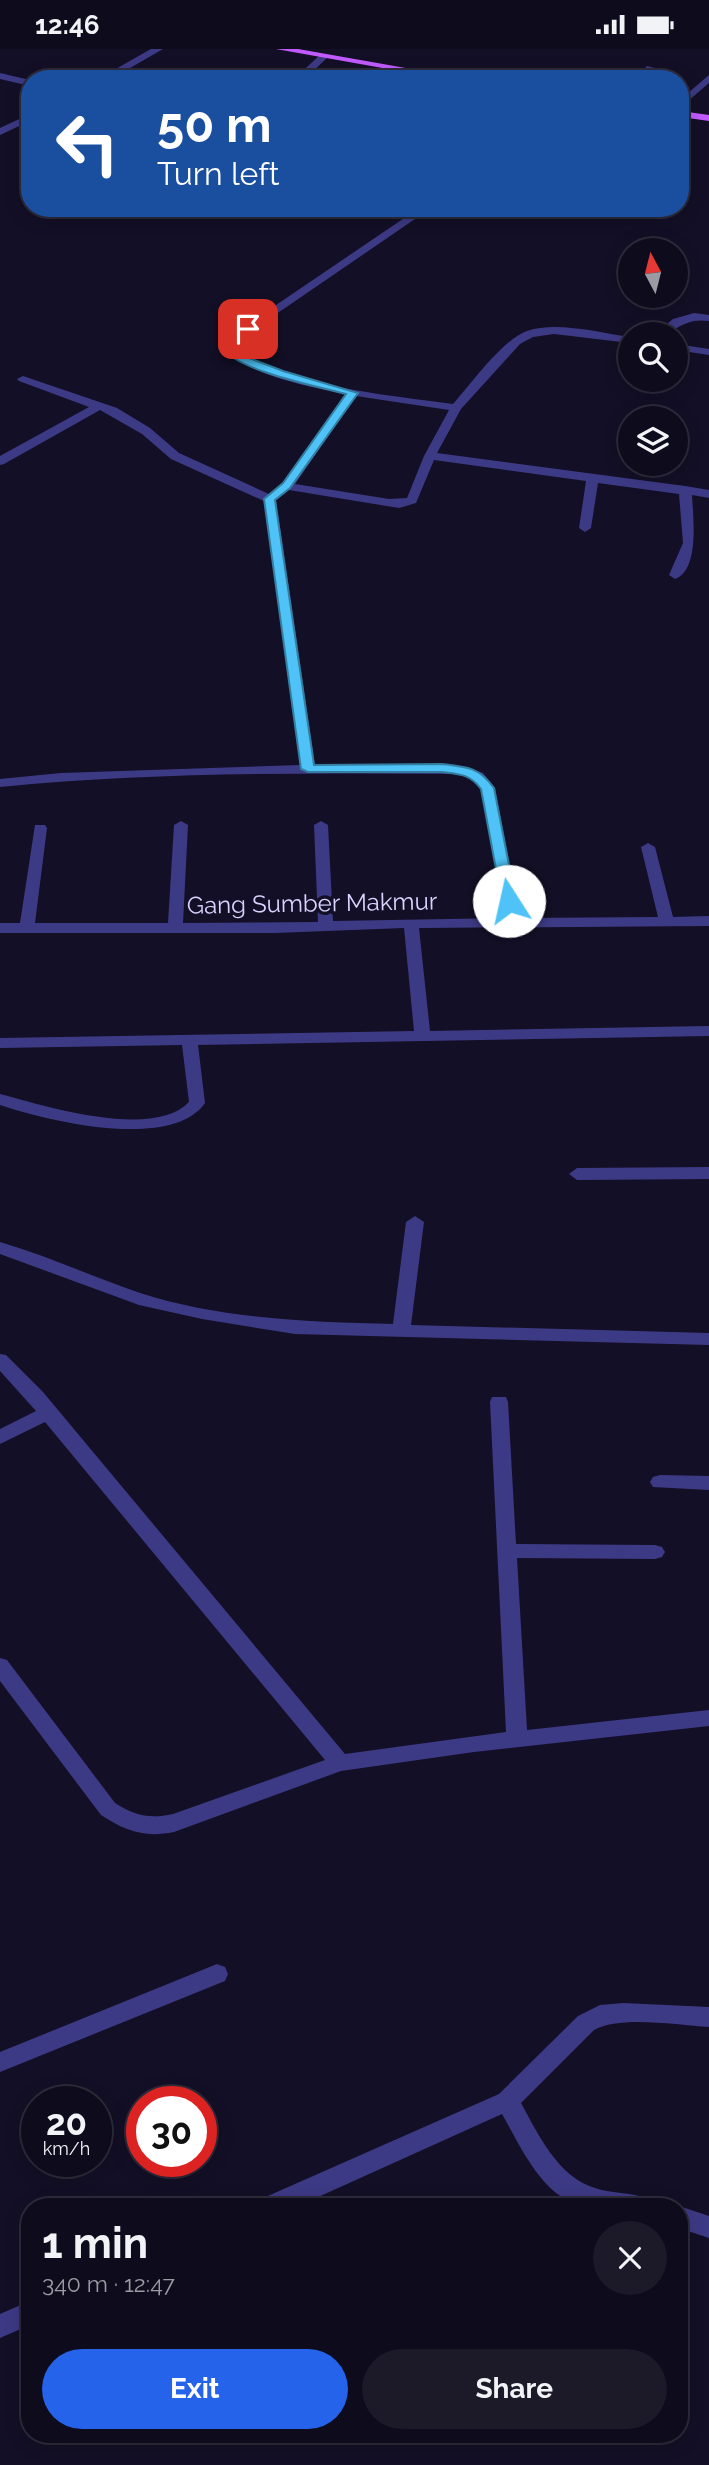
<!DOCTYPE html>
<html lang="en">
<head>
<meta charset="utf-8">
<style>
  :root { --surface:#0e0b1c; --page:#1c1929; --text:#f1f3f6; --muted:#9b9ba3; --line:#2e2b3b; --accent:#2563eb }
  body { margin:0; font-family:Raleway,sans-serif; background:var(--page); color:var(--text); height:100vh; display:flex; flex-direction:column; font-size:26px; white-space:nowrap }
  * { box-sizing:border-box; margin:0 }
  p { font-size:23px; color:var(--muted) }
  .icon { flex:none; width:38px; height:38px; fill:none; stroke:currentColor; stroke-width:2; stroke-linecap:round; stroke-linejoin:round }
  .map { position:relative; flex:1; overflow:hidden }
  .sheet { position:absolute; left:21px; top:2149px; width:667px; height:245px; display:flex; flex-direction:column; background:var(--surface); border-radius:28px; box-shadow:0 4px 18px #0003,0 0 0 2px var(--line) }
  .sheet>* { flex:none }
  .banner { position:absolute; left:21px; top:21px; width:668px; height:147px; border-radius:28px; box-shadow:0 4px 18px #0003,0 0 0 2px var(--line); background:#1a4fa0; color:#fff; overflow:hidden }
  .needle { width:46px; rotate:353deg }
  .buttons { position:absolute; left:618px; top:189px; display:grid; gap:14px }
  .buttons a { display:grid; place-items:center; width:70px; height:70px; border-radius:50%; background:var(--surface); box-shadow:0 4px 18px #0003,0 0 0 2px var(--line); font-size:35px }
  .speed { position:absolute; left:21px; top:2037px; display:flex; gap:14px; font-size:35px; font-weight:700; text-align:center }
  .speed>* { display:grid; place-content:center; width:91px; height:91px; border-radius:50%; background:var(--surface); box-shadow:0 4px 18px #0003,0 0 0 2px var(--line); line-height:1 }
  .speed small { font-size:18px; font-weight:400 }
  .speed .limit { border:10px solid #d22; background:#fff; color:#111 }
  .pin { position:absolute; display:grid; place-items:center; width:60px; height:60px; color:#fff; margin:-30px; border-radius:14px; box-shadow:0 4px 10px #0006 }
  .me { position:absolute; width:77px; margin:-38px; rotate:350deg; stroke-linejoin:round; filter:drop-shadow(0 0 5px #0008) }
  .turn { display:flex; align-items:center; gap:24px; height:147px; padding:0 21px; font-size:32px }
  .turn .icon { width:91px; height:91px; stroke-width:2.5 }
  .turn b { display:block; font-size:49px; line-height:60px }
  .round { display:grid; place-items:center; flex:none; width:74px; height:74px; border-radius:37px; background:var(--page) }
  .head { display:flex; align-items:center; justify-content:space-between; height:119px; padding:0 21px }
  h1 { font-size:42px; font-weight:700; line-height:52px }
  .button { display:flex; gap:14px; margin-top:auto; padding:14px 21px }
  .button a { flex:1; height:80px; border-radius:42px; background:var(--accent); color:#fff; font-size:28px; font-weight:700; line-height:80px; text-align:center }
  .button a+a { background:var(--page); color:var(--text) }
  .status { display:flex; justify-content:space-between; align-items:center; height:49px; padding:0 35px; background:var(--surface); direction:ltr }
  .status svg { height:19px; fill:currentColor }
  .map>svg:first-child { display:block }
</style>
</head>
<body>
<div class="status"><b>12:46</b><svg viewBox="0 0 49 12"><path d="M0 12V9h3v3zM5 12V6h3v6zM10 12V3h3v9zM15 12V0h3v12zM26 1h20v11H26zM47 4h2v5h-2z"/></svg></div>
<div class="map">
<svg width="709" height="2416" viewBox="0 0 709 2416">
  <rect width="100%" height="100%" fill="#130f26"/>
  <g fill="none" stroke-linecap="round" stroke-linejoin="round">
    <path fill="#3d3a85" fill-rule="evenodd" d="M151,0H163L111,30H98Z
      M321,5L329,7L305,30H294Z
      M647,17L655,19L645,30H634Z
      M0,24L30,31V37L0,30Z
      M709,26V34L681,58V50Z
      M30,65V72L0,86V79Z
      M419,159H431L234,294L233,298C286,338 388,346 453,355C471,335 502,291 527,282C557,272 599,284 630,288V294L554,285L533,288L520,295L461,360L437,404L685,437L709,441V449L692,446C693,467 700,521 675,530L669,526L683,494L679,445L598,434L591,479L585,483L579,479L586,432L434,411L416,454L399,459L289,441L276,451L315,716L463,717L483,724L495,739L520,869L658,868L641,798L648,794L655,798L673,868L709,867V877L419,879L430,982L709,977V987L198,996L205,1054C172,1102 47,1072 0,1056V1045C45,1057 153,1091 189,1053L182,996L0,999V989L414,982L404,879L275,884H0V874H20L35,776H45L47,779L35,874H168L174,776L181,772L188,776L183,874L318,873L314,776L321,772L328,776L333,872L505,869L481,740L473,730L461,725C308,724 153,723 0,738V730L61,724L300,716L264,452L171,410L142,385L100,361L4,415L0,416V407L89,358L19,332L17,330L23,327L117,359L150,379L179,404L269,445L283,434L346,345C303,337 258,328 223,301V292ZM356,347L449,361L424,407L407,449L389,450L295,435Z
      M694,264L709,266V272C681,268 677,286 655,285L673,270Z
      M676,295L709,300V306L676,301Z
      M709,1118V1130L577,1131L569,1125L577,1119Z
      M415,1167L424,1173L411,1276L709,1284V1296L295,1285L202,1270L139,1256L0,1205V1193C48,1207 93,1228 140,1244C221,1270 309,1273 393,1275L406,1173Z
      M0,1305L6,1306L43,1343L345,1705L506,1683L490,1353L492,1348H506L508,1353L516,1495L655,1496L662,1498L665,1503L662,1508L655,1510L517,1509L527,1681L709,1661V1677L474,1703L341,1722L174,1783C145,1789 125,1782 101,1766L0,1632V1609L7,1611L115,1754C136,1767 149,1770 173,1765L325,1711L45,1373L0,1395V1380L36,1362L0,1322Z
      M660,1426L709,1427V1441L653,1438L650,1433L653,1428Z
      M217,1915L225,1918L228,1925L225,1932L0,2023V2003Z
      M623,1954L709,1958V1978C678,1976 620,1966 594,1981L521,2054C538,2085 558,2128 595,2139C613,2145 632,2143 649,2150L653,2158C632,2158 609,2160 588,2158C544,2153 521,2098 502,2065L296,2158H257L261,2150L499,2045L578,1967L600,1956Z
      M679,2157L709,2167V2189L679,2179V2158H677Z
      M30,2252V2276L0,2289V2265Z"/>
    <path fill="#c25bff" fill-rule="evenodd" d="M276,0H298L468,30H444Z
      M681,62L709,66V72L681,68Z"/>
  </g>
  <path fill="#4fc3f7" stroke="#337fa1" stroke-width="2" d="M244,278L253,280L234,294L232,299L236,304L283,322L358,344L290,439L275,451L314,716L442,715C467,718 479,718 494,739L516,852L514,854L509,856L502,852L481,740C470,725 459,725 442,723H308L301,720L264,450L283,434L346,345C316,337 239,322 222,299L225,290Z"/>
  <g text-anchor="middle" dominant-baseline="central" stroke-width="7" stroke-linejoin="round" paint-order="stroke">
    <g font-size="24" fill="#d9d4ff" stroke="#130f26">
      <text transform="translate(312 854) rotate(-1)">Gang Sumber Makmur</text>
    </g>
  </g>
</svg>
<div class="buttons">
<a><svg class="needle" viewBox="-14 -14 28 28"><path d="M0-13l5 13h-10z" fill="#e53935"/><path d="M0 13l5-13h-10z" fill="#9b9ba3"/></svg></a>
<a><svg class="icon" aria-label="search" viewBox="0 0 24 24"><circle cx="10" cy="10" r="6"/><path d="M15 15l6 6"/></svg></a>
<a><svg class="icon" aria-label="layers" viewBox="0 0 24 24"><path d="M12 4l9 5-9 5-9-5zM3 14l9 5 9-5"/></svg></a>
</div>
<div class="speed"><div>20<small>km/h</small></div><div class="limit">30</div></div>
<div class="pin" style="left:248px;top:280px;background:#d93025"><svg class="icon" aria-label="arrive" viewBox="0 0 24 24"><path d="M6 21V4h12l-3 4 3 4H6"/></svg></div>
<svg class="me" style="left:509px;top:852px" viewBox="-20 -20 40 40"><circle r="19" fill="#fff"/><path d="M0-13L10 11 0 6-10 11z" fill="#4fc3f7"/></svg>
<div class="banner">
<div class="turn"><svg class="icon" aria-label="left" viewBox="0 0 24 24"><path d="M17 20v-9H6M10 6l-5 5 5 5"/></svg><div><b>50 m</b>Turn left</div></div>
</div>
<section class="sheet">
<div class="head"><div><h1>1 min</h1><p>340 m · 12:47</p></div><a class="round"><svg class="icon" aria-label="close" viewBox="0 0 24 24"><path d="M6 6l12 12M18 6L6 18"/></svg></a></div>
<div class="button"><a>Exit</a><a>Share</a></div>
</section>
</div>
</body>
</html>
